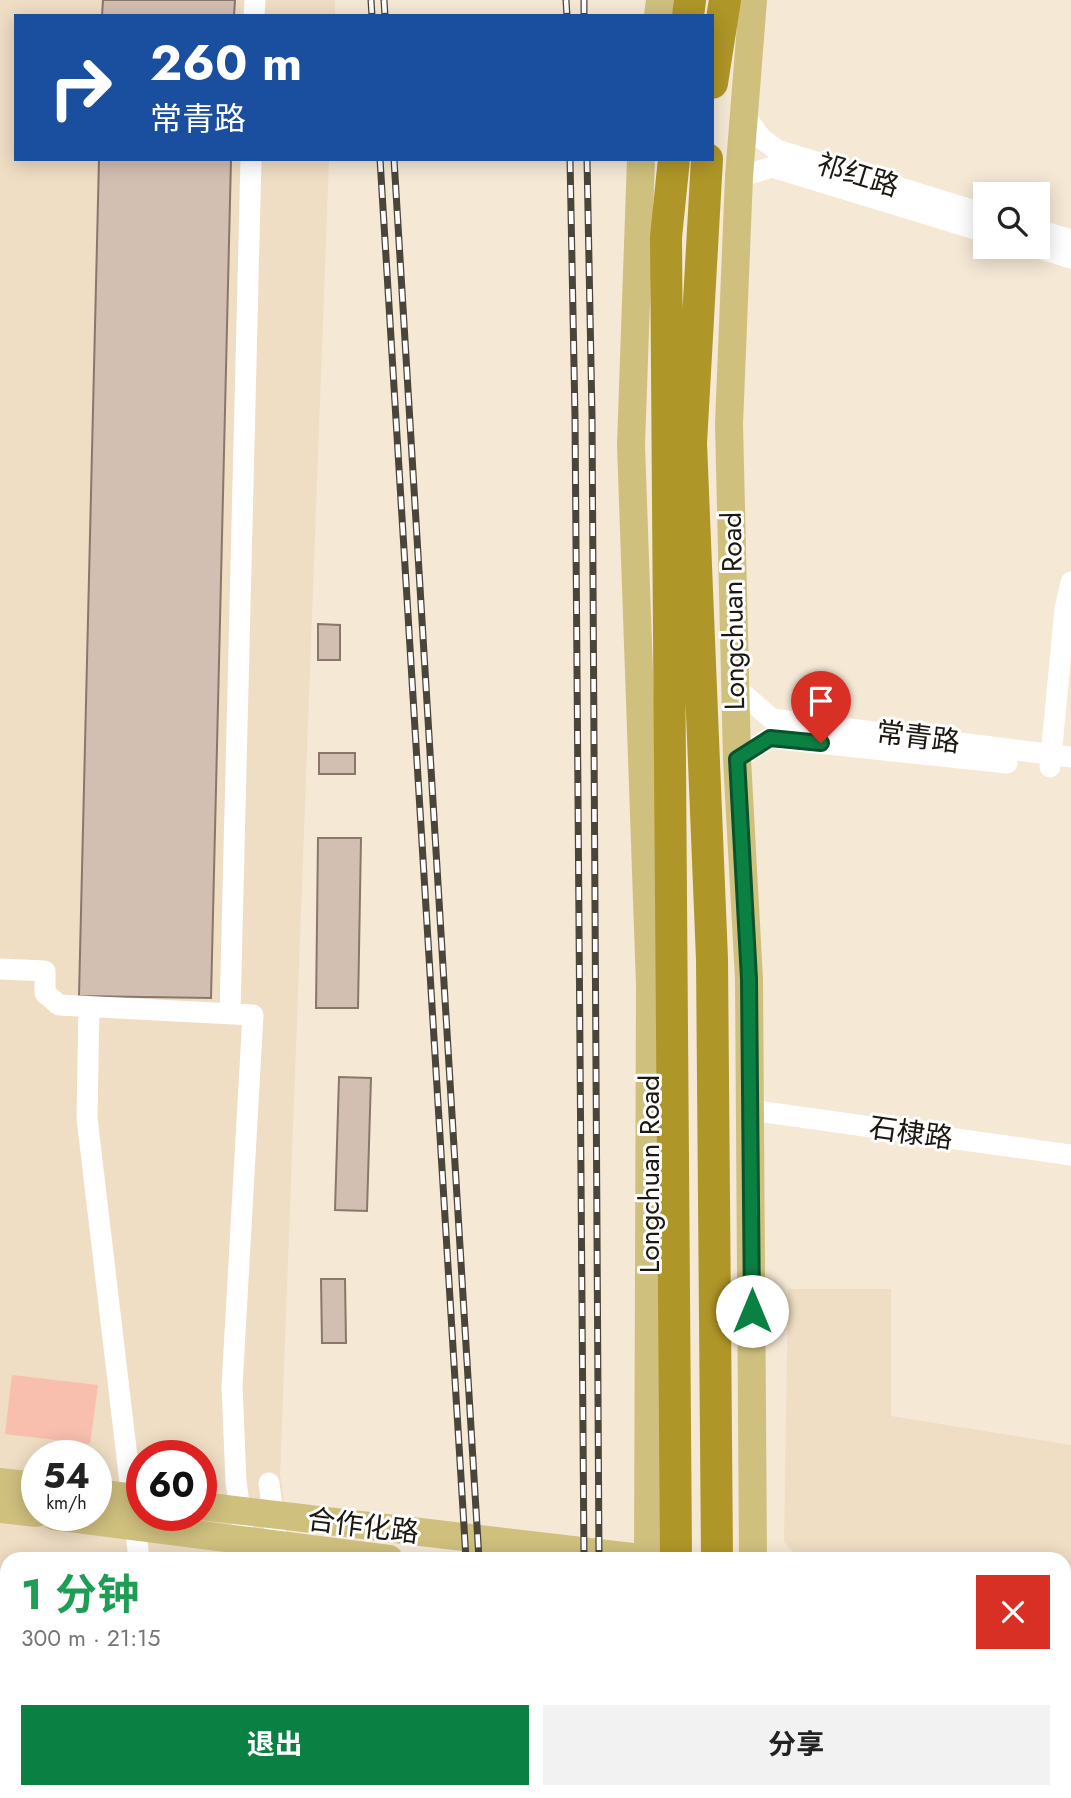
<!DOCTYPE html>
<html lang="zh">
<head>
<meta charset="utf-8">
<style>
  :root { --surface:#fff; --page:#f2f2f2; --text:#222; --muted:#767676; --accent:#0b8043 }
  body { margin:0; font-family:Jost,"Noto Sans SC",sans-serif; background:var(--page); color:var(--text); height:100vh; display:flex; flex-direction:column; font-size:26px; white-space:nowrap }
  * { box-sizing:border-box; margin:0 }
  p { font-size:23px; color:var(--muted) }
  .icon { flex:none; width:38px; height:38px; fill:none; stroke:currentColor; stroke-width:2; stroke-linecap:round; stroke-linejoin:round }
  .map { position:relative; flex:1; overflow:hidden }
  .side { position:absolute; left:0px; top:1552px; width:1071px; height:247px; display:flex; flex-direction:column; background:var(--surface); border-radius:21px 21px 0 0; box-shadow:0 4px 18px #0003 }
  .side>* { flex:none }
  .top-card { position:absolute; left:14px; top:14px; width:700px; height:147px; border-radius:0px; box-shadow:0 4px 18px #0003; background:#1a4fa0; color:#fff; overflow:hidden }
  .tools { position:absolute; left:973px; top:182px; display:grid; gap:14px }
  .tools a { display:grid; place-items:center; width:77px; height:77px; border-radius:0px; background:var(--surface); box-shadow:0 4px 18px #0003; font-size:35px }
  .speed { position:absolute; left:21px; top:1440px; display:flex; gap:14px; font-size:35px; font-weight:700; text-align:center }
  .speed>* { display:grid; place-content:center; width:91px; height:91px; border-radius:50%; background:var(--surface); box-shadow:0 4px 18px #0003; line-height:1 }
  .speed small { font-size:18px; font-weight:400 }
  .speed .limit { border:10px solid #d22; background:#fff; color:#111 }
  .pin { position:absolute; display:grid; place-items:center; width:60px; height:60px; color:#fff; margin:-72px -30px; border-radius:50% 50% 50% 0; rotate:-45deg; box-shadow:0 0 7px #0007 }
  .pin .icon { rotate:45deg }
  .me { position:absolute; width:77px; margin:-38px; rotate:0deg; stroke-linejoin:round; filter:drop-shadow(0 0 5px #0008) }
  .turn { display:flex; align-items:center; gap:24px; height:147px; padding:0 21px; font-size:32px }
  .turn .icon { width:91px; height:91px; stroke-width:2.5 }
  .turn b { display:block; font-size:49px; line-height:60px }
  .round { display:grid; place-items:center; flex:none; width:74px; height:74px; border-radius:0px; background:var(--page) }
  .overview { display:flex; align-items:center; justify-content:space-between; height:119px; padding:0 21px }
  h1 { font-size:42px; font-weight:700; line-height:52px; color:#1e9e55 }
  .button { display:flex; gap:14px; margin-top:auto; padding:14px 21px }
  .button a { flex:1; height:80px; border-radius:0px; background:var(--accent); color:#fff; font-size:28px; font-weight:700; line-height:80px; text-align:center }
  .button a+a { background:var(--page); color:var(--text) }
  .map>svg:first-child { display:block }
</style>
</head>
<body>
<div class="map">
<svg width="1071" height="1798" viewBox="0 0 1071 1798">
  <rect width="100%" height="100%" fill="#f5e8d5"/>
  <path fill="#efddc4" fill-rule="evenodd" d="M0,0H335V16H16V159H329L280,1475L293,1559H7V1792H328L329,1798H0ZM37,1456H96V1516H37ZM142,1456H201V1516H142Z
    M788,1289H891V1416L1071,1445V1600L1064,1599V1559H799L784,1542Z"/>
  <path fill="#f8beae" d="M12,1375L98,1385L90,1444L5,1434Z"/>
  <path fill="#d3bfb2" stroke="#89776b" stroke-width="2" d="M103,0H235L234,16H102Z
    M99,159H231L211,998L79,996Z
    M318,624L340,625V660H318Z
    M319,753H355V774H319Z
    M318,838H361L358,1008H316Z
    M339,1077L371,1078L367,1211L335,1210Z
    M321,1279H345L346,1343H322Z
    M368,1792H399V1798H368Z"/>
  <g fill="none" stroke-linecap="round" stroke-linejoin="round">
    <path stroke="#fff" stroke-width="21" d="M254,16L255,0
      M744,115L762,139L777,150L985,214
      M739,177L772,167L985,232
      M1038,230L1071,240
      M1035,247L1071,258
      M735,687L772,719L1071,757
      M737,759L770,738L1007,763
      M1050,767L1065,609L1071,582
      M0,969L45,971V993L59,1005L253,1015L232,1386L236,1482L247,1559
      M89,1007L87,1118L139,1559
      M230,1013L251,159
      M751,1110L1071,1155
      M269,1483L279,1559
      M289,1792L290,1798
      M313,1792L314,1798
      M108,1798L109,1792"/>
    <path stroke="#cfc07e" stroke-width="28" d="M658,16L660,0
      M641,159L631,445L650,985L648,1559
      M0,1482L37,1486
      M96,1493L142,1499
      M201,1506L649,1559
      M0,1509L37,1513
      M54,1516L389,1559
      M753,1559L749,979L737,759L729,424L739,177L753,0
      M1064,1627L1071,1628
      M1064,1660L1071,1662
      M650,1792V1798
      M752,1792V1798"/>
    <path stroke="#af9628" stroke-width="32" d="M688,16L690,0
      M712,83L725,0
      M674,159L666,237L676,1559
      M707,159L691,443L712,959L717,1559
      M679,1792V1798
      M720,1792L721,1798"/>
    <g stroke="#4a443b" stroke-width="7">
      <path id="rail" d="M371,0L372,16
        M384,0L385,16
        M566,0L567,16
        M584,0V16
        M380,159L466,1559
        M394,159L479,1559
        M570,159L575,417L584,1559
        M587,159L592,416L599,1559
        M480,1792L481,1798
        M493,1792L494,1798
        M586,1792V1798
        M600,1792V1798"/>
    </g>
    <use href="#rail" stroke="#fff" stroke-width="4.5" stroke-dasharray="13" stroke-linecap="butt"/>
  </g>
  <g fill="none" stroke-linecap="round" stroke-linejoin="round">
    <g stroke="#07532c" stroke-width="18">
      <path id="route" d="M752,1311L749,979L737,759L770,738L821,743"/>
    </g>
    <use href="#route" stroke="#0b8043" stroke-width="12"/>
  </g>
  <g text-anchor="middle" dominant-baseline="central" stroke-width="6" stroke-linejoin="round" paint-order="stroke">
    <g font-size="28" fill="#1c1811" stroke="#fff">
      <text transform="translate(858 175) rotate(17)">祁红路</text>
      <text transform="translate(733 611) rotate(-91)">Longchuan Road</text>
      <text transform="translate(918 737) rotate(7)">常青路</text>
      <text transform="translate(911 1133) rotate(8)">石棣路</text>
      <text transform="translate(649 1174) rotate(-90)">Longchuan Road</text>
      <text transform="translate(363 1526) rotate(7)">合作化路</text>
    </g>
  </g>
</svg>
<div class="tools">
<a><svg class="icon" aria-label="search" viewBox="0 0 24 24"><circle cx="10" cy="10" r="6"/><path d="M15 15l6 6"/></svg></a>
</div>
<div class="speed"><div>54<small>km/h</small></div><div class="limit">60</div></div>
<div class="pin" style="left:821px;top:743px;background:#d93025"><svg class="icon" aria-label="arrive" viewBox="0 0 24 24"><path d="M6 21V4h12l-3 4 3 4H6"/></svg></div>
<svg class="me" style="left:752px;top:1311px" viewBox="-20 -20 40 40"><circle r="19" fill="#fff"/><path d="M0-13L10 11 0 6-10 11z" fill="#0b8043"/></svg>
<div class="top-card">
<div class="turn"><svg class="icon" aria-label="right" viewBox="0 0 24 24"><path d="M7 20v-9h11M14 6l5 5-5 5"/></svg><div><b>260 m</b>常青路</div></div>
</div>
<section class="side">
<div class="overview"><div><h1>1 分钟</h1><p>300 m · 21:15</p></div><a class="round" style="background:#d93025;color:#fff"><svg class="icon" aria-label="close" viewBox="0 0 24 24"><path d="M6 6l12 12M18 6L6 18"/></svg></a></div>
<div class="button"><a>退出</a><a>分享</a></div>
</section>
</div>
</body>
</html>
